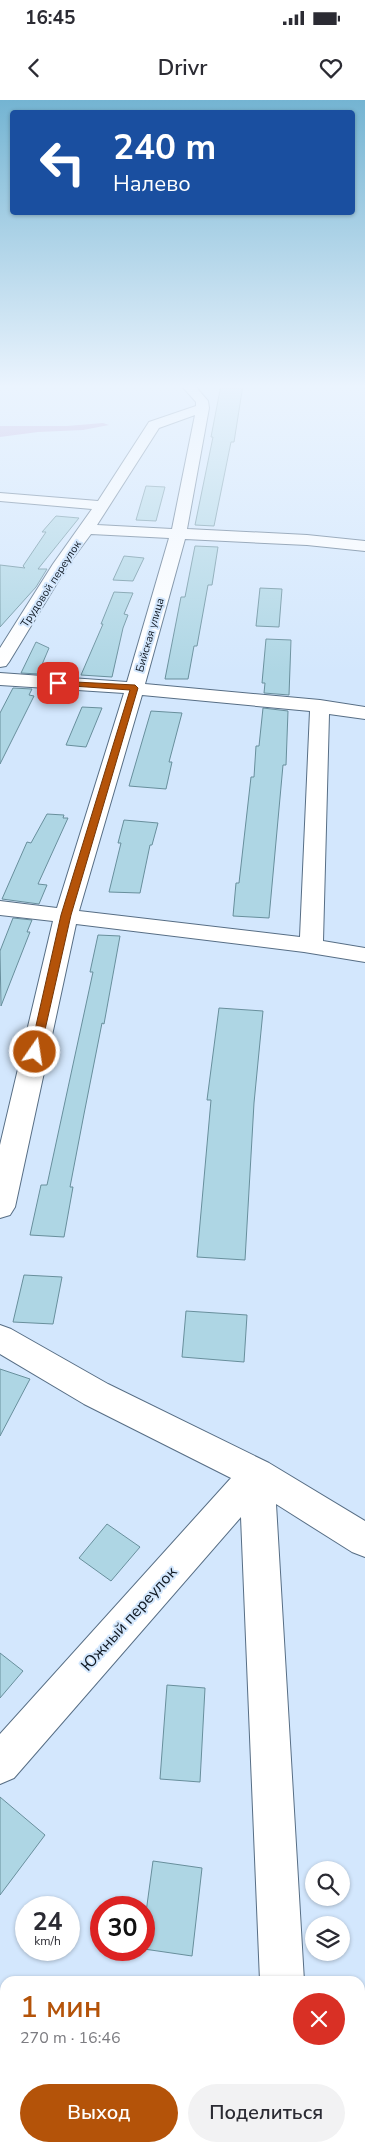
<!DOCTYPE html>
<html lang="ru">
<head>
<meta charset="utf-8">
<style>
  :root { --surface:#fff; --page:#f2f2f3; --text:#2b2b33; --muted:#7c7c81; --accent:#b45309 }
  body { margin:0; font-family:"Nunito Sans",sans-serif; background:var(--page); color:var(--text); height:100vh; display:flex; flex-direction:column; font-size:19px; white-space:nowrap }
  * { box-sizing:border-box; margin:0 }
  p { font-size:16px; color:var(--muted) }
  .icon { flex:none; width:28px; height:28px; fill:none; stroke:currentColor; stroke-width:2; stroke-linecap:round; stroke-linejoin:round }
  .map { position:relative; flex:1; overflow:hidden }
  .side { position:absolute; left:0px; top:1876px; width:365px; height:176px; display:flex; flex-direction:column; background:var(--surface); border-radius:15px 15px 0 0; box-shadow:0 1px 4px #0004 }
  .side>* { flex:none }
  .top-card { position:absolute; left:10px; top:10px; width:345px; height:105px; border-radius:5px; box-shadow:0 1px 4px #0004; background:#1a4fa0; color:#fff; overflow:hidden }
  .tools { position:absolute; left:305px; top:1761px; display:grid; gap:10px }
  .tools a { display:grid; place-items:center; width:45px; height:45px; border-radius:50%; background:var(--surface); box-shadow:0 1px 4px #0004; font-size:25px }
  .speed { position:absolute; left:15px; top:1796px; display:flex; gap:10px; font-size:25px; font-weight:700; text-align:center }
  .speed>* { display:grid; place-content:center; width:65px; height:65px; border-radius:50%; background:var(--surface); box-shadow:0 1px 4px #0004; line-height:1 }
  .speed small { font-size:12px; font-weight:400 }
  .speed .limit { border:8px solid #d22; background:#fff; color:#111 }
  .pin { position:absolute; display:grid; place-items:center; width:42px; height:42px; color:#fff; margin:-21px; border-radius:10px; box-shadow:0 2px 8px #0006 }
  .me { position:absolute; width:55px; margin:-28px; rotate:13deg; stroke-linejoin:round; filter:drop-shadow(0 0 4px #0008) }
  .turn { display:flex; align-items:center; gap:18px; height:105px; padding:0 20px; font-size:22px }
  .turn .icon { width:65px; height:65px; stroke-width:2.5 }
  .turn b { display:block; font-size:35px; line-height:42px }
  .round { display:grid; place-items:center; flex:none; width:52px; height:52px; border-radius:26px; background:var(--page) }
  .summary { display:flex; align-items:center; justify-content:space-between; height:85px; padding:0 20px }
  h1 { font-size:30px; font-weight:600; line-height:38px; color:var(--accent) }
  .cta { display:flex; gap:10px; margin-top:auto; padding:10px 20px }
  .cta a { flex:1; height:58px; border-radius:30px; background:var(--accent); color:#fff; font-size:20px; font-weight:600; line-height:58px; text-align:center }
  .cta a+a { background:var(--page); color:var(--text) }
  .status { display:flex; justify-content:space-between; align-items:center; height:35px; padding:0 25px; background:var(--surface); direction:ltr }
  .status svg { height:14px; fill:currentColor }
  header { display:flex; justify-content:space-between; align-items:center; height:65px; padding:0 20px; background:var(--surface); font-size:22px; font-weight:600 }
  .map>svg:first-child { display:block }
</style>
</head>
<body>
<div class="status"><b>16:45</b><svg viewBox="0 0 49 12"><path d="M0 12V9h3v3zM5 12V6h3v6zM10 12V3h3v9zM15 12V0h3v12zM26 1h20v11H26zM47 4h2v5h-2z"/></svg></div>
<header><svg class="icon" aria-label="back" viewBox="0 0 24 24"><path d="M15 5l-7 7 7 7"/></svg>Drivr<svg class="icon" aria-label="heart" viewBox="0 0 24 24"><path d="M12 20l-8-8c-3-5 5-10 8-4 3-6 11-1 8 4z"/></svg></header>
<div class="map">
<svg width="365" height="2052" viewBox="0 0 365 2052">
  <rect width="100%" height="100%" fill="#d3e7fd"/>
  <path fill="#bda2d6" d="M103,323L109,325L83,330L38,332L0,337V326H67Z"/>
  <path fill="#aed6e4" stroke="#688f9c" d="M221,285H243L234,342H231L214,426L195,425L213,337H211Z
    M146,386L165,387L156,421L136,420Z
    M56,416L79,418L38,469H47L36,487L0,527V465L25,468L23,466L46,432H42Z
    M195,446L218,447L212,485H208L197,546H194L188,579H165L181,497H185Z
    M124,456L144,458L133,481L113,480Z
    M260,488L282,489L279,527L256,526Z
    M114,492L133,493L124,514L128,515L123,528L112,577L81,575L103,524H101Z
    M266,539L291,540L289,595L264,593L265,583H262Z
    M36,542L49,548L38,574L21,573Z
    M13,588L32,589L29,595L34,596L0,664V613Z
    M82,607L102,608L86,647L66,645Z
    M263,608L288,611L286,665H283L269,818L233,816L236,783H239L251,677H254L256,646H259Z
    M151,611L182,613L169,662H172L166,689L129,686Z
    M47,714L64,715L63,718H68L38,784L47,785L39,804L2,799L27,742L31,743Z
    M124,720L158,723L152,745H150L140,793L109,792L121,743H118Z
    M13,818L32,820L27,832H30L1,906L0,851Z
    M98,835L120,836L104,924L102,923L84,1014L70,1087H73L64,1137L30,1135L41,1085H47L93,872H90Z
    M219,908L263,911L254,1003L245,1160L197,1157L211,1000H207Z
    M24,1175L62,1177L53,1224L13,1222Z
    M186,1211L247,1215L244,1262L182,1257Z
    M0,1269L30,1279L0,1336Z
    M107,1424L140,1447L111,1481L79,1458Z
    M0,1553L23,1571L0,1598Z
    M167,1585L205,1588L200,1682L160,1679Z
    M0,1697L45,1735L0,1795Z
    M153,1761L202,1768L192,1856L144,1849V1827Z"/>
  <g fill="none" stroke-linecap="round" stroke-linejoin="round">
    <g stroke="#576e85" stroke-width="2">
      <path id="minor" d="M181,285H194L208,301L209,308L187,429L307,435L365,441V451L307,445L185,439L145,584L320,600L365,607V619L329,614L323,841L365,848V862L304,852L76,824L15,1107L10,1115L0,1118V1045L53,821L0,815V801L57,808L124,593L0,585V573L127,582L169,438L91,434L68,465L9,562L6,566L0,567V548L53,464L92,409L0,401V393L98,401L149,322L196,306V302ZM195,315L172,429L97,425L159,328ZM142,595L310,611L300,837L79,811Z
        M0,1225L11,1229L108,1284L269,1363L365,1421V1457L352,1452L276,1404L304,1881H260L241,1417L14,1678L0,1684V1634L231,1378L84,1304L0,1254Z
        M266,2048H314V2052H266Z"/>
    </g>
    <use href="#minor" fill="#fff" fill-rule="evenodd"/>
  </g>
  <linearGradient id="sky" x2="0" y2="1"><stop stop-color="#74b4d2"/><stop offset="0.5" stop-color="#ebf4fe"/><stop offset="1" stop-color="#ebf4fe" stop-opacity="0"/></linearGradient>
  <rect width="365" height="573" fill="url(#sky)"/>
  <path fill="#b45309" stroke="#753606" d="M55,581L135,585L138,588L71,815L40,952L35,955L30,952L61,815L130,590L58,585L55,584Z"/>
  <g text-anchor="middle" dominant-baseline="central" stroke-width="4" stroke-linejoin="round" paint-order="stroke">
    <g font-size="11" fill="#101923" stroke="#d3e7fd">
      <text transform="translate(51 484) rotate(-57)">Трудовой переулок</text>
      <text transform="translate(150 535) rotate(-74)">Бийская улица</text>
    </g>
    <g font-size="16" fill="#101923" stroke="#d3e7fd">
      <text transform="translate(129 1519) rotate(-48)">Южный переулок</text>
    </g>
  </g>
</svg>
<div class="tools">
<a><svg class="icon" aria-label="search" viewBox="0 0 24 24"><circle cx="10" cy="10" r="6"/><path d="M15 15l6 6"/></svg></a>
<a><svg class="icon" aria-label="layers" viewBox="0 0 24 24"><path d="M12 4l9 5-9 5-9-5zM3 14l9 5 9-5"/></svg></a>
</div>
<div class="speed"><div>24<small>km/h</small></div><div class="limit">30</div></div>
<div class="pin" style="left:58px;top:583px;background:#d93025"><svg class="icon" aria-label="arrive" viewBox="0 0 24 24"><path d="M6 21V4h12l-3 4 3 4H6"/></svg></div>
<svg class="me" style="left:35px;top:952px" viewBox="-20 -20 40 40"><circle r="17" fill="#b45309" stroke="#fff" stroke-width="3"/><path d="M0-11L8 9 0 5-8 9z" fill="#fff"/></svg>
<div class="top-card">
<div class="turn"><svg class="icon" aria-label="left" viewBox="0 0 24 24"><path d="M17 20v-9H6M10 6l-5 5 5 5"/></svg><div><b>240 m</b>Налево</div></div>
</div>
<section class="side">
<div class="summary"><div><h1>1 мин</h1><p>270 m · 16:46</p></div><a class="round" style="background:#d93025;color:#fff"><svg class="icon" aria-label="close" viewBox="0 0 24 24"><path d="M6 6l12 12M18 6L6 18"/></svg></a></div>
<div class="cta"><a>Выход</a><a>Поделиться</a></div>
</section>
</div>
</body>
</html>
